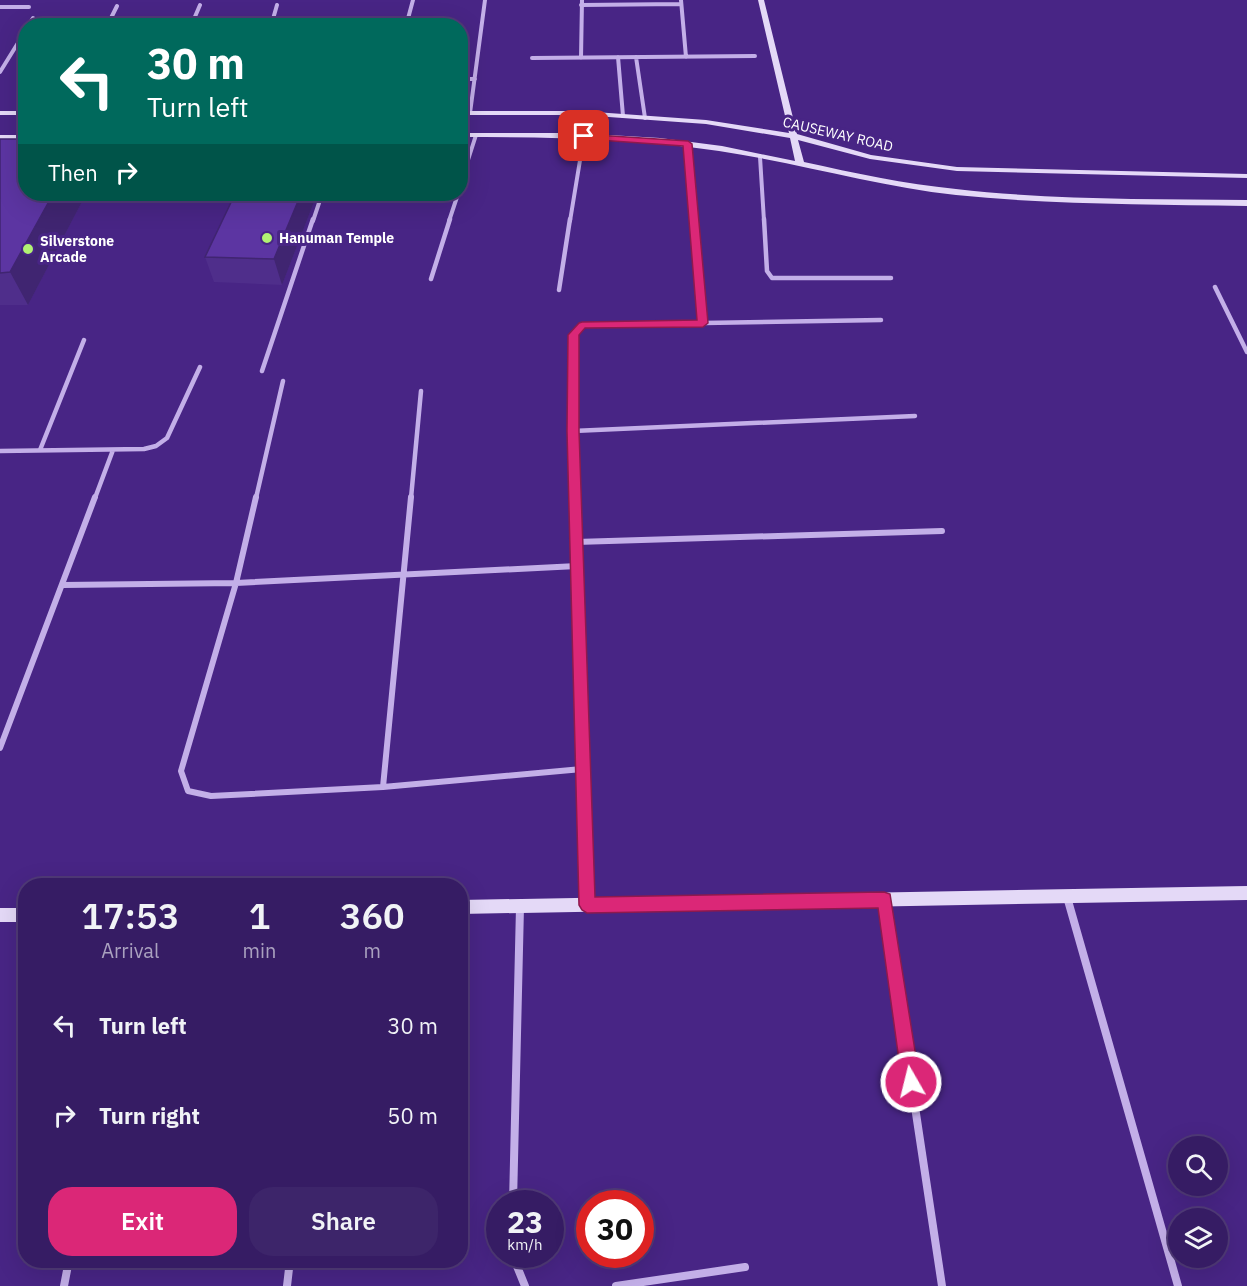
<!DOCTYPE html>
<html lang="en">
<head>
<meta charset="utf-8">
<style>
  :root { --surface:#361c64; --page:#3d256a; --text:#f1f3f6; --muted:#aaa1bf; --line:#503a78; --accent:#db2777 }
  body { margin:0; font-family:"IBM Plex Sans",sans-serif; background:var(--page); color:var(--text); height:100vh; display:flex; flex-direction:column; font-size:22px; white-space:nowrap }
  * { box-sizing:border-box; margin:0 }
  p { font-size:20px; color:var(--muted) }
  .icon { flex:none; width:33px; height:33px; fill:none; stroke:currentColor; stroke-width:2; stroke-linecap:round; stroke-linejoin:round }
  .map { position:relative; flex:1; overflow:hidden }
  .side { position:absolute; left:18px; top:878px; width:450px; height:390px; display:flex; flex-direction:column; background:var(--surface); border-radius:24px; box-shadow:0 6px 24px #0002,0 0 0 2px var(--line) }
  .side>* { flex:none }
  .banner { position:absolute; left:18px; top:18px; width:450px; height:183px; border-radius:24px; box-shadow:0 6px 24px #0002,0 0 0 2px var(--line); background:#00695c; color:#fff; overflow:hidden }
  .buttons { position:absolute; left:1168px; top:1136px; display:grid; gap:12px }
  .buttons a { display:grid; place-items:center; width:60px; height:60px; border-radius:50%; background:var(--surface); box-shadow:0 6px 24px #0002,0 0 0 2px var(--line); font-size:30px }
  .speed { position:absolute; left:486px; top:1190px; display:flex; gap:12px; font-size:30px; font-weight:700; text-align:center }
  .speed>* { display:grid; place-content:center; width:78px; height:78px; border-radius:50%; background:var(--surface); box-shadow:0 6px 24px #0002,0 0 0 2px var(--line); line-height:1 }
  .speed small { font-size:15px; font-weight:400 }
  .speed .limit { border:9px solid #d22; background:#fff; color:#111 }
  .pin { position:absolute; display:grid; place-items:center; width:51px; height:51px; color:#fff; margin:-26px; border-radius:12px; box-shadow:0 3px 9px #0006 }
  .me { position:absolute; width:66px; margin:-33px; rotate:352deg; stroke-linejoin:round; filter:drop-shadow(0 0 4px #0008) }
  .turn { display:flex; align-items:center; gap:21px; height:126px; padding:0 30px; font-size:27px }
  .turn .icon { width:78px; height:78px; stroke-width:2.5 }
  .turn b { display:block; font-size:42px; line-height:51px }
  .then { display:flex; align-items:center; height:57px; padding:0 30px; background:#0003; gap:12px; font-size:22px }
  .eta { display:flex; justify-content:space-evenly; align-items:center; height:102px; text-align:center }
  .eta b { font-size:36px; font-weight:600; line-height:42px }
  .primary-button { display:flex; gap:12px; margin-top:auto; padding:12px 30px }
  .primary-button a { flex:1; height:69px; border-radius:24px; background:var(--accent); color:#fff; font-size:24px; font-weight:600; line-height:69px; text-align:center }
  .primary-button a+a { background:var(--page); color:var(--text) }
  ul { padding:0; list-style:none }
  li { display:flex; align-items:center; gap:18px; height:90px; padding:0 30px }
  li div { flex:1 }
  li b { display:block; font-size:22px }
  li em { font-style:normal }
  .map>svg:first-child { display:block }
</style>
</head>
<body>
<div class="map">
<svg width="1247" height="1286" viewBox="0 0 1247 1286">
  <rect width="100%" height="100%" fill="#482585"/>
  <g fill="none" stroke-linecap="round" stroke-linejoin="round">
    <path stroke="#c3afe8" stroke-width="4" d="M681,0L686,57
      M581,5L681,4
      M0,7H29
      M28,26L33,18
      M107,26L117,6
      M191,26L200,5
      M271,26L277,5
      M406,26L413,0
      M618,57L623,116
      M636,57L645,118
      M532,58L755,56
      M581,58L582,0
      M0,72L26,30
      M460,79H475
      M470,113L485,0
      M688,144L694,221
      M760,157L764,221
      M460,185L476,135
      M313,221L322,194
      M449,221L458,194
      M570,221L584,136"/>
    <path stroke="#c3afe8" stroke-width="4.5" d="M694,219L703,323
      M764,219L767,271L772,278H891
      M431,279L450,219
      M1215,287L1247,352
      M559,290L570,219
      M262,371L313,219
      M573,431L915,416
      M40,450L84,340
      M0,451L144,449L156,446L167,438L200,367
      M95,498L113,450
      M256,498L283,381
      M411,498L421,391
      M575,498L574,335L583,325L881,320"/>
    <path stroke="#c3afe8" stroke-width="6" d="M256,497L236,583L181,771L188,791L211,796L383,787L582,769
      M575,497L585,847
      M576,542L942,531
      M63,585L236,583L577,566
      M0,748L95,497
      M383,787L411,497"/>
    <path stroke="#c3afe8" stroke-width="8" d="M585,846L587,904
      M1067,897L1178,1286
      M884,901L942,1286
      M513,1203L520,907
      M512,1254L525,1286
      M64,1286L69,1260
      M287,1286L290,1260
      M616,1286L745,1267"/>
    <path fill="#e4d9f7" fill-rule="evenodd" d="M758,0H764L797,134L871,155L957,167L1247,174V178L957,171L870,159L798,140L804,162C854,173 905,184 956,189C1052,200 1150,199 1247,200V206C1150,204 1053,205 956,195C876,186 799,163 719,151C633,138 547,137 460,137V133H574L660,138L722,146L795,161L790,138L706,124L581,115H460V111H581L706,120L789,133Z
      M0,111H26V115H0Z
      M0,135H26V139H0Z
      M1247,886V900L460,914V900Z
      M0,908H26V922H0Z"/>
  </g>
  <path fill="#4f2e8b" d="M0,139L26,194H86L28,305H0Z
    M317,194L282,285L214,282L205,257Z"/>
  <path fill="#402571" d="M53,194H86L28,305L10,272Z
    M301,194H317L282,285L274,259Z"/>
  <path fill="#5c35a2" stroke="#402571" stroke-width="1.5" d="M0,139H26V194H53L10,272L0,273Z
    M235,194H301L274,259L205,257Z"/>
  <path fill="#db2777" stroke="#8e194d" stroke-width="1.5" d="M581,134L688,141L692,144L708,323L703,327L585,328L579,335V431L595,897L884,892L890,894L920,1082L917,1088L911,1090L905,1088L902,1082L878,908L587,913L582,910L579,905L567,431L568,335L579,323L582,322L697,320L683,146L584,139L581,138Z"/>
  <g fill="#b1f273" stroke="#482585" stroke-width="2">
    <circle cx="267" cy="238" r="6"/>
    <circle cx="28" cy="249" r="6"/>
  </g>
  <g text-anchor="middle" dominant-baseline="central" stroke-width="6" stroke-linejoin="round" paint-order="stroke">
    <g font-size="14" fill="#fff" stroke="#482585">
      <text transform="translate(838 134) rotate(13)">CAUSEWAY ROAD</text>
    </g>
    <g font-size="14" font-weight="bold" fill="#fff" stroke="#482585" text-anchor="start">
      <text x="279" y="238">Hanuman Temple</text>
      <text x="40" y="241">Silverstone<tspan x="40" dy="16">Arcade</tspan></text>
    </g>
  </g>
</svg>
<div class="buttons">
<a><svg class="icon" aria-label="search" viewBox="0 0 24 24"><circle cx="10" cy="10" r="6"/><path d="M15 15l6 6"/></svg></a>
<a><svg class="icon" aria-label="layers" viewBox="0 0 24 24"><path d="M12 4l9 5-9 5-9-5zM3 14l9 5 9-5"/></svg></a>
</div>
<div class="speed"><div>23<small>km/h</small></div><div class="limit">30</div></div>
<div class="pin" style="left:584px;top:136px;background:#d93025"><svg class="icon" aria-label="arrive" viewBox="0 0 24 24"><path d="M6 21V4h12l-3 4 3 4H6"/></svg></div>
<svg class="me" style="left:911px;top:1082px" viewBox="-20 -20 40 40"><circle r="17" fill="#db2777" stroke="#fff" stroke-width="3"/><path d="M0-11L8 9 0 5-8 9z" fill="#fff"/></svg>
<div class="banner">
<div class="turn"><svg class="icon" aria-label="left" viewBox="0 0 24 24"><path d="M17 20v-9H6M10 6l-5 5 5 5"/></svg><div><b>30 m</b>Turn left</div></div>
<div class="then">Then<svg class="icon" aria-label="right" viewBox="0 0 24 24"><path d="M7 20v-9h11M14 6l5 5-5 5"/></svg></div>
</div>
<section class="side">
<div class="eta">
<div><b>17:53</b><p>Arrival</p></div>
<div><b>1</b><p>min</p></div>
<div><b>360</b><p>m</p></div>
</div>
<ul>
<li><svg class="icon" aria-label="left" viewBox="0 0 24 24"><path d="M17 20v-9H6M10 6l-5 5 5 5"/></svg><div><b>Turn left</b></div><em>30 m</em></li>
<li><svg class="icon" aria-label="right" viewBox="0 0 24 24"><path d="M7 20v-9h11M14 6l5 5-5 5"/></svg><div><b>Turn right</b></div><em>50 m</em></li>
</ul>
<div class="primary-button"><a>Exit</a><a>Share</a></div>
</section>
</div>
</body>
</html>
